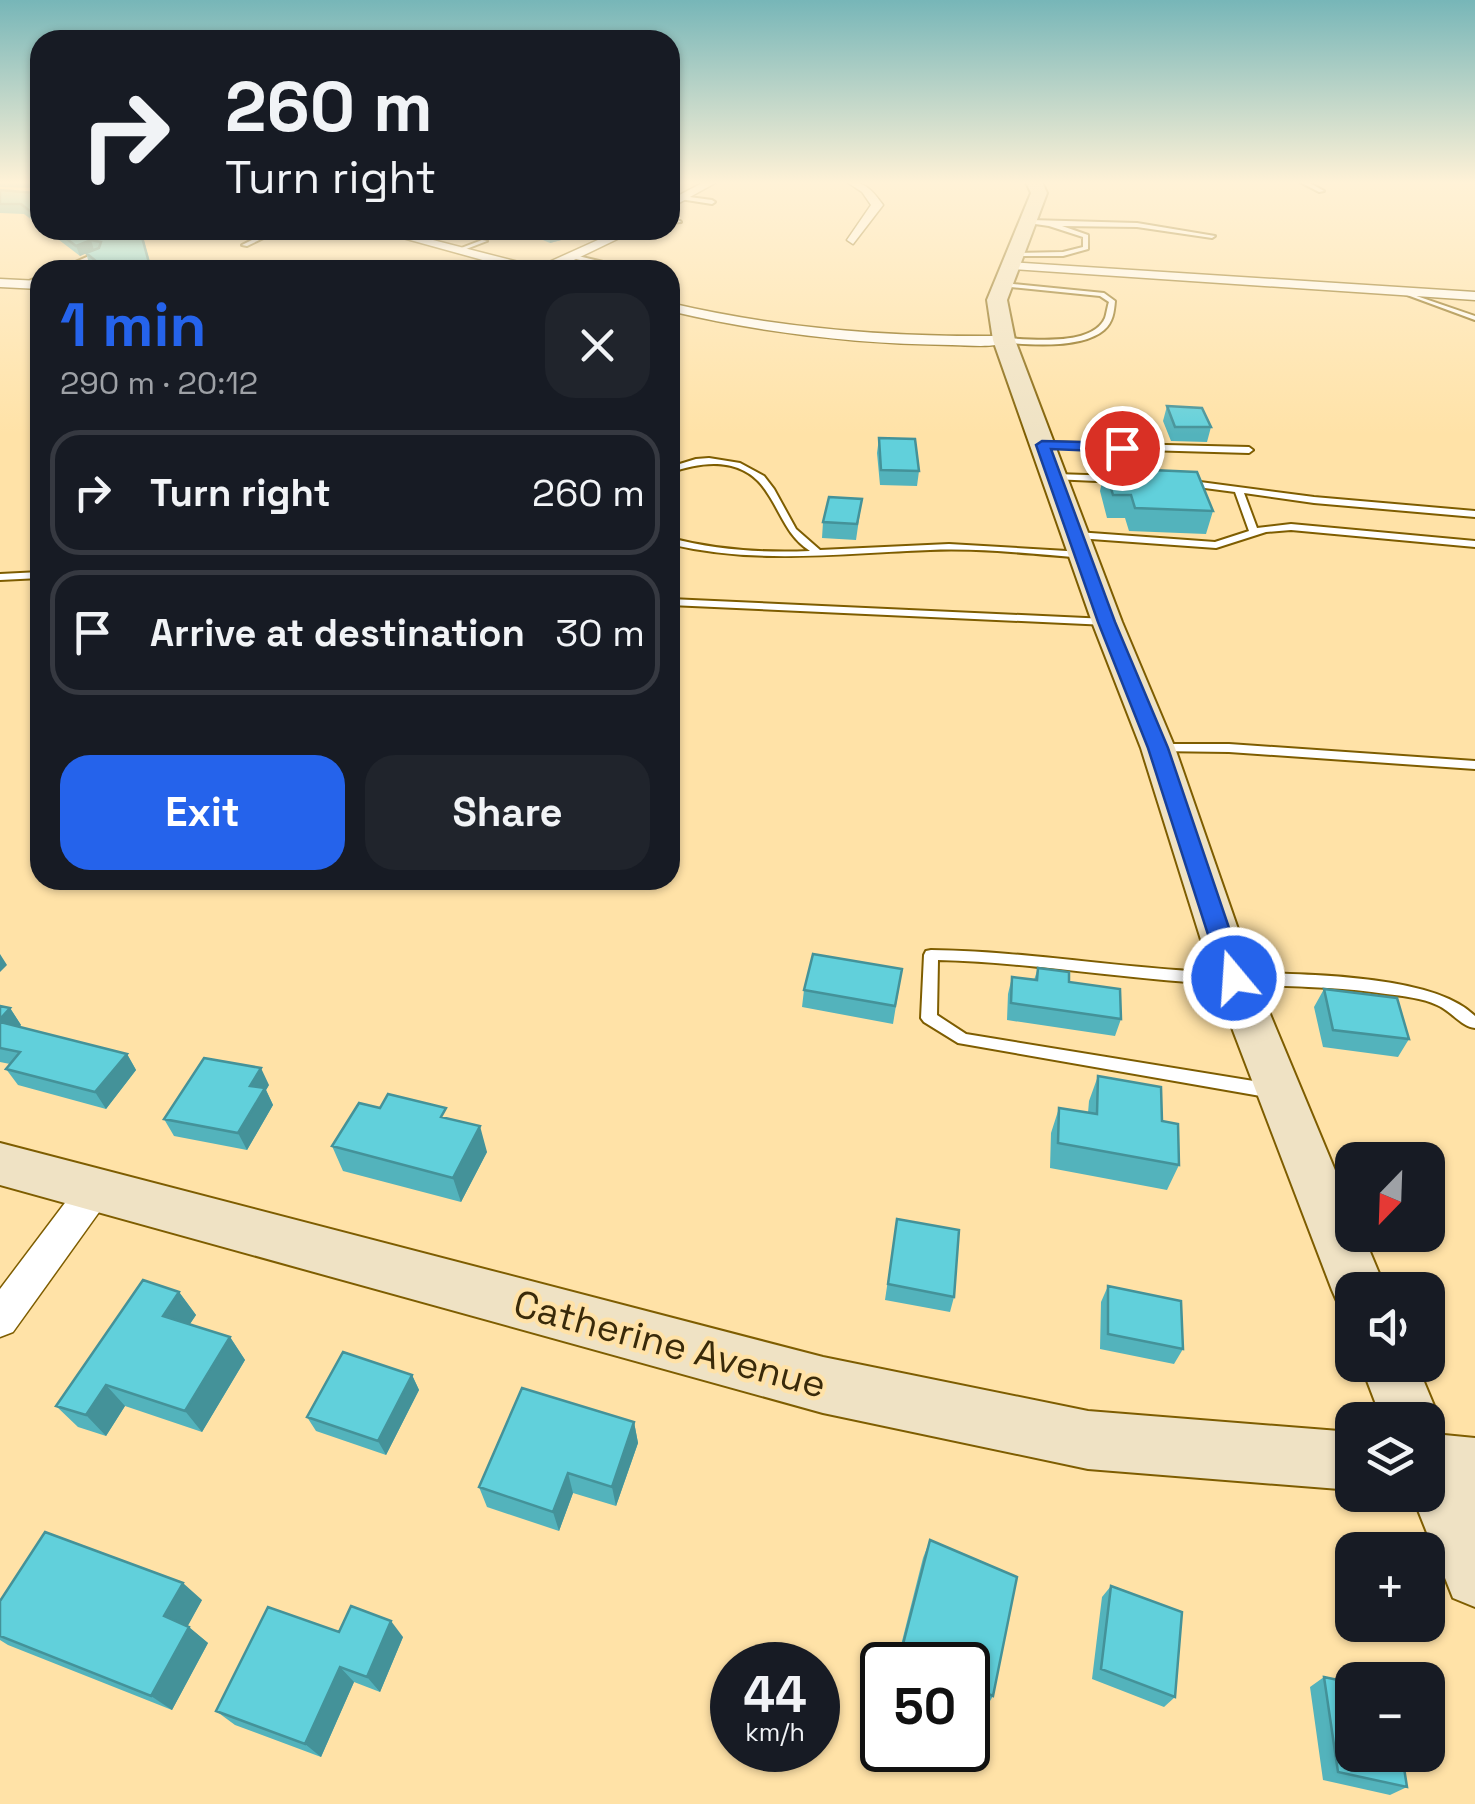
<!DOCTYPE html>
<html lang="en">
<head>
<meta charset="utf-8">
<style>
  :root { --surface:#171b24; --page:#20242c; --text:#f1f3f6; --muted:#9ea1a6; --line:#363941; --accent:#2563eb }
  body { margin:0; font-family:"Space Grotesk",sans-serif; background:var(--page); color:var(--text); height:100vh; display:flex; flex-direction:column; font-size:38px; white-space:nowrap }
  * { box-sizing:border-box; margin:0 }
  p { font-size:32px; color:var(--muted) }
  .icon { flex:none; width:55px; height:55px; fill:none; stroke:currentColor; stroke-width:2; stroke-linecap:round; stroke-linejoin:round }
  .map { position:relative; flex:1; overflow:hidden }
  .drawer { position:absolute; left:30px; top:260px; width:650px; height:630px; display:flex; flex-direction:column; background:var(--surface); border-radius:30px; box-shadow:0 2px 8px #0004 }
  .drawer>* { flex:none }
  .guide { position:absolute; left:30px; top:30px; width:650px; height:210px; border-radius:30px; box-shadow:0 2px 8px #0004; background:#171b24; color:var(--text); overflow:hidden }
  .needle { width:65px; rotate:203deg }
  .controls { position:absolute; left:1335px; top:1142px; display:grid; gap:20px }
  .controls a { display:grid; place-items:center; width:110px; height:110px; border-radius:20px; background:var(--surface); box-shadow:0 2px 8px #0004; font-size:50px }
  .speed { position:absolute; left:710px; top:1642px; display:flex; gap:20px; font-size:50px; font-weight:700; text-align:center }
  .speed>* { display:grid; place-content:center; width:130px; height:130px; border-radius:50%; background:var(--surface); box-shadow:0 2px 8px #0004; line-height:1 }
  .speed small { font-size:25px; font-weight:400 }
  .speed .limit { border:5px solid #111; border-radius:15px; background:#fff; color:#111 }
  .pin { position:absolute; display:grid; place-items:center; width:85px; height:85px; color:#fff; margin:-42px; border:5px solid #fff; border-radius:50%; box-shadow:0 2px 10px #0007 }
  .me { position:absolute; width:110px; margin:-55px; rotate:342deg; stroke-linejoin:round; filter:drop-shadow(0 0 8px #0008) }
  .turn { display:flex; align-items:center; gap:35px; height:210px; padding:0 30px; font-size:45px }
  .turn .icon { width:130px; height:130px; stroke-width:2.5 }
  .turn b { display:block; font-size:70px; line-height:85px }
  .round { display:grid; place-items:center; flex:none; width:105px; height:105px; border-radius:30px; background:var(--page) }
  .overview { display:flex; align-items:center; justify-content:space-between; height:170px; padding:0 30px }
  h1 { font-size:60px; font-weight:700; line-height:75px; color:var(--accent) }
  .primary-button { display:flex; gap:20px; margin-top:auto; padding:20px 30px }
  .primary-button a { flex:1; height:115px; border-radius:30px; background:var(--accent); color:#fff; font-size:40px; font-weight:700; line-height:115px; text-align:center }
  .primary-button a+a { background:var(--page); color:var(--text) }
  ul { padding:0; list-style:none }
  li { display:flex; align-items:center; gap:30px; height:125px; margin:0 20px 15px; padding:0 10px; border:5px solid var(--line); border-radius:30px }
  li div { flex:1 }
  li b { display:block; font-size:38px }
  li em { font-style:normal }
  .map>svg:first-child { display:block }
</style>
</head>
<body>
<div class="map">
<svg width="1475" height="1804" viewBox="0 0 1475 1804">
  <rect width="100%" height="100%" fill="#ffe2a7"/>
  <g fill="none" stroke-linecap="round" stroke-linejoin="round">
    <g stroke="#7e5d00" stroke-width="4">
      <path id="lane" d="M1300,182H1308L1324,191L1319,192Z
        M682,196L712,200L715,202L712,204L680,199Z
        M670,219L680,221L681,222L670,223Z
        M1030,220L1137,223L1215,236L1212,238L1137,227L1062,226L1088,235V249L1063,256H1014L1016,253L1063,252L1083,247V237L1049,226L1028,223Z
        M272,230H280L247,246L242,245Z
        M439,230L445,231L421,241L416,240Z
        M482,240L487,241L461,251L456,250Z
        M96,253L101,254L65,270H57Z
        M574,255L603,262L604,263L601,265L572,258Z
        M40,276V280L30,284L27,282Z
        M1003,283L1104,293L1115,301C1114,312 1113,322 1104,330C1082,349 1028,345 1001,342V338H1004C1030,339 1092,347 1105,318C1106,316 1108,304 1109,302L1100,296L1001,286Z
        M1399,290L1475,316V320L1399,292Z
        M1042,442L1249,447L1253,450L1249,453L1039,447L1038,445Z
        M709,458L740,463L764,476L774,489L796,529L820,550L949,544L1084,552L1089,555L1084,558C1033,554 982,548 930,550C842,553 757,565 670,544V538C716,550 762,553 810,551C787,536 782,515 768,494C746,457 705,460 670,473V467L696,459Z
        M1055,474L1119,476L1123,479L1119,482L1052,479V475Z
        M1185,480L1314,497L1475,511V517L1314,503L1244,493L1257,528L1291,524L1475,541V547L1291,530L1266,532L1216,548L1077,538L1072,535L1077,532L1215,542L1249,531L1235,492L1182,485L1181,483Z
        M40,572V578L0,580V574Z
        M670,599L1107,619L1112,622L1107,625L670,605Z
        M1159,744H1229L1475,761V769L1229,752L1155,751L1153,748L1155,745Z
        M931,950C1013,951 1094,964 1176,970C1248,976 1425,965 1475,1016V1028C1462,1027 1451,1011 1437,1005C1422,998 1403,996 1386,994C1320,984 1254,987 1188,982C1105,976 1022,962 938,960L937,1015L966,1034L1272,1084L1278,1086L1280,1091L1278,1096L1272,1098L958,1043L924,1022L921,1018L924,955L926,951Z"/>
    </g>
    <g stroke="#7e5d00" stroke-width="3">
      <path id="street" d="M704,182H717L670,208V200Z
        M847,182C866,182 872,190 883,205L853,244L847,240L871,205L862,192Z
        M374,230H394L538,267L620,230H636L553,270H519Z
        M1007,262L1475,292V300L1011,269L1005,265Z
        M0,279L40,281V289L0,287Z
        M670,303C781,329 890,337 1004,336L1011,340C997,349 969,345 952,345C856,344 763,333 670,311Z
        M95,1175L107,1179L112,1190L107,1201L13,1332L0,1337V1289L83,1179Z"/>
    </g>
    <g stroke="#7e5d00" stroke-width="4">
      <path id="secondary" d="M1026,182H1042L1047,193L1007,300L1015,340L1122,622L1175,748L1255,978L1352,1211V1235H1363L1386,1290H1352V1312L1340,1308L1332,1290L1213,978L1141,748L1092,622L993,340L987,300L1031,193Z
        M0,1143L823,1357L1088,1411L1352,1432V1490L1088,1469L823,1413L0,1185Z
        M1361,1365H1417L1440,1420L1434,1434L1475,1438V1607L1453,1598L1412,1495H1428V1420H1382Z"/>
    </g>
    <use href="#lane" fill="#fff" fill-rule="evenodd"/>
    <use href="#street" fill="#fff" fill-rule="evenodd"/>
    <use href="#secondary" fill="#efe2c4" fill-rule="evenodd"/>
  </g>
  <path fill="#53b3bc" d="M0,182H40V226L24,214L0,213V190L36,193L38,188L0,187Z
    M46,230H141L152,270H98L89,263L86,253L80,256Z
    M462,230H516L492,238Z
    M519,230H598L550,243Z
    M1167,406L1211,427L1207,442L1171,441L1163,421Z
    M879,438L919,471L917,486L880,485L877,453Z
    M1105,468L1213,511L1206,534L1129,531L1125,518H1107L1100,491Z
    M862,499L856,540L822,538L823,522Z
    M1038,968L1069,982L1121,1019L1115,1036L1007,1020L1008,994L1012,977L1034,980Z
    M902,969L893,1024L802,1007L804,990Z
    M1324,989L1409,1039L1398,1057L1323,1047L1314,1007Z
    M0,1006L10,1008L21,1025L19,1027L127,1054L136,1070L106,1109L18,1085L6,1069L10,1064L0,1062Z
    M1098,1076L1162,1121L1179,1165L1167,1190L1050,1168L1051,1133L1059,1108L1088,1113L1089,1101Z
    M269,1085L266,1090L273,1105L247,1150L174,1136L164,1119Z
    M380,1108L449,1119L487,1152L461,1202L343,1171L332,1146Z
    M897,1219L954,1297L950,1312L885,1300Z
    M1108,1286L1183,1349L1174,1364L1100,1349L1101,1302Z
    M179,1292L196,1315L189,1325L230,1337L245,1360L202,1432L125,1406L106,1436L78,1427L56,1406Z
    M412,1375L419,1390L386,1455L316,1431L307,1417Z
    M634,1422L638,1443L616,1506L573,1493L559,1531L487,1507L479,1487Z
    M930,1540L993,1696L984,1711L968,1703V1665H896L923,1558Z
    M1111,1586L1175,1697L1164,1707L1092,1679L1102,1597Z
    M202,1600L187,1626L208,1643L172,1710L8,1645L0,1640V1601Z
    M339,1632L403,1637L380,1692L354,1682L321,1757L235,1725L216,1711Z
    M1324,1677L1407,1787L1390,1795L1323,1780L1310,1687Z"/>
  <path fill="#449299" d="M675,182H678V192L670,197V186Z
    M490,230H516L492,238Z
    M598,230L550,243L549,231Z
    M91,240L94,250L80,256L76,246Z
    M0,954L7,965L0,972Z
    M10,1008L21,1025L9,1038L0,1025V1019Z
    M127,1054L136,1070L106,1109L95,1092Z
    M261,1068L269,1085L266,1090L273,1105L247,1150L238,1133L250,1086Z
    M480,1126L487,1152L461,1202L453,1178Z
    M179,1292L196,1315L180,1339L163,1316Z
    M230,1337L245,1360L202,1432L185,1411Z
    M412,1375L419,1390L386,1455L378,1441Z
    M106,1385L125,1406L106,1436L86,1415Z
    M634,1422L638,1443L616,1506L612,1487Z
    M568,1473L573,1493L559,1531L553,1512Z
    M183,1583L202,1600L184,1633L164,1616Z
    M391,1621L403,1637L380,1692L367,1677Z
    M189,1627L208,1643L172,1710L151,1696Z
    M340,1667L354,1682L321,1757L305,1744Z"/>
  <path fill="#61d0db" stroke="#449299" stroke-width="2.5" d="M40,184V219L21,204H0V190L36,193Z
    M55,230H140L151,270H107L86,253L99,248L101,242L91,240L76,246Z
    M1167,406L1202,408L1211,427H1175Z
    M879,438L915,439L919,471L881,470Z
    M1105,468L1197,472L1213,511L1135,508L1131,495H1113Z
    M829,497L862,499L857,524L823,522Z
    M813,954L902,969L895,1006L804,990Z
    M1038,968L1069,972V982L1120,989L1121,1019L1011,1003L1012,977L1037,980Z
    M1324,989L1397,998L1409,1039L1333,1030Z
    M0,1006L10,1008L0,1019Z
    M0,1022L127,1054L95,1092L6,1069L20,1052L0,1048Z
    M204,1058L261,1068L250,1086L265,1088L238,1133L164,1119Z
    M1098,1076L1161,1087L1162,1121L1178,1124L1179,1165L1058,1143L1059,1108L1097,1114Z
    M388,1094L446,1108L441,1117L480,1126L453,1178L332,1146L359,1103L380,1108Z
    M897,1219L959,1230L954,1297L888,1284Z
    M143,1280L179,1292L163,1316L230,1337L185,1411L106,1385L86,1415L56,1406Z
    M1108,1286L1181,1301L1183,1349L1108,1334Z
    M343,1352L412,1375L378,1441L307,1417Z
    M522,1388L634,1422L612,1487L568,1473L553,1512L479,1487Z
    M45,1532L183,1583L164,1616L189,1627L151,1696L0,1636V1601Z
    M930,1540L1017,1577L993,1696L968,1685V1665H921L900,1656Z
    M1111,1586L1182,1612L1175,1697L1101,1669Z
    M351,1606L391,1621L367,1677L340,1667L305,1744L216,1711L268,1607L339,1632Z
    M1324,1677L1352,1683V1755H1402L1407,1787L1338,1772Z"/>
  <linearGradient id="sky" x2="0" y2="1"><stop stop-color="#77b6b8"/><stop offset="0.42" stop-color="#fff2d7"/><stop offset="1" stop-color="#fff2d7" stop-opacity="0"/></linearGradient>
  <rect width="1475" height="435" fill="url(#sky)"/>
  <path fill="#2563eb" stroke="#184099" stroke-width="2.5" d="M1042,441L1122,443L1130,448L1122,452L1051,449L1115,622L1168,748L1246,978L1243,984H1225L1222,978L1148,748L1098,622L1036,445Z"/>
  <g text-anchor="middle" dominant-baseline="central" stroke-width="8" stroke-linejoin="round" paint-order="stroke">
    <g font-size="38" fill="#392a0a" stroke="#ffe2a7">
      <text transform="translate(670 1344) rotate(15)">Catherine Avenue</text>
    </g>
  </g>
</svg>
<div class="controls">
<a><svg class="needle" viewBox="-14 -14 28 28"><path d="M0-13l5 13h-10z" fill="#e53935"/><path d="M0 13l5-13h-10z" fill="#9ea1a6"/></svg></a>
<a><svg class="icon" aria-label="sound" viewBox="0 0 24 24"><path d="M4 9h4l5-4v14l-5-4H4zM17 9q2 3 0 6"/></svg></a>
<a><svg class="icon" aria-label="layers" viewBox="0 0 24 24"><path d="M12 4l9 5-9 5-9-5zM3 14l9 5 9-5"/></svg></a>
<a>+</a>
<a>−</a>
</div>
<div class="speed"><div>44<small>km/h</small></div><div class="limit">50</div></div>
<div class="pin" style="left:1122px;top:448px;background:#d93025"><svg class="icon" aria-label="arrive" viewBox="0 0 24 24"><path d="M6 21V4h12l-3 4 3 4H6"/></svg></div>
<svg class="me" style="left:1234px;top:978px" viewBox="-20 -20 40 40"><circle r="17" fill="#2563eb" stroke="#fff" stroke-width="3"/><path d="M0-11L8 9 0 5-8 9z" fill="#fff"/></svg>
<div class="guide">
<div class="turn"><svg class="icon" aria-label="right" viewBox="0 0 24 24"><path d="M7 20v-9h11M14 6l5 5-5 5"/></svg><div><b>260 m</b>Turn right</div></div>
</div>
<section class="drawer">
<div class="overview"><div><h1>1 min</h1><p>290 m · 20:12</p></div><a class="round"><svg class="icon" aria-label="close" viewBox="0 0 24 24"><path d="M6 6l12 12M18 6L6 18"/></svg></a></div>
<ul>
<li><svg class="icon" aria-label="right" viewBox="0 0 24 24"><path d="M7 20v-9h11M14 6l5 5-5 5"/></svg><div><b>Turn right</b></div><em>260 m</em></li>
<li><svg class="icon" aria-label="arrive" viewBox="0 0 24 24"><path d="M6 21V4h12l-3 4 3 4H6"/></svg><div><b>Arrive at destination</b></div><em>30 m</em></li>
</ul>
<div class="primary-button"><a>Exit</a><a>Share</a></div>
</section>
</div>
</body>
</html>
